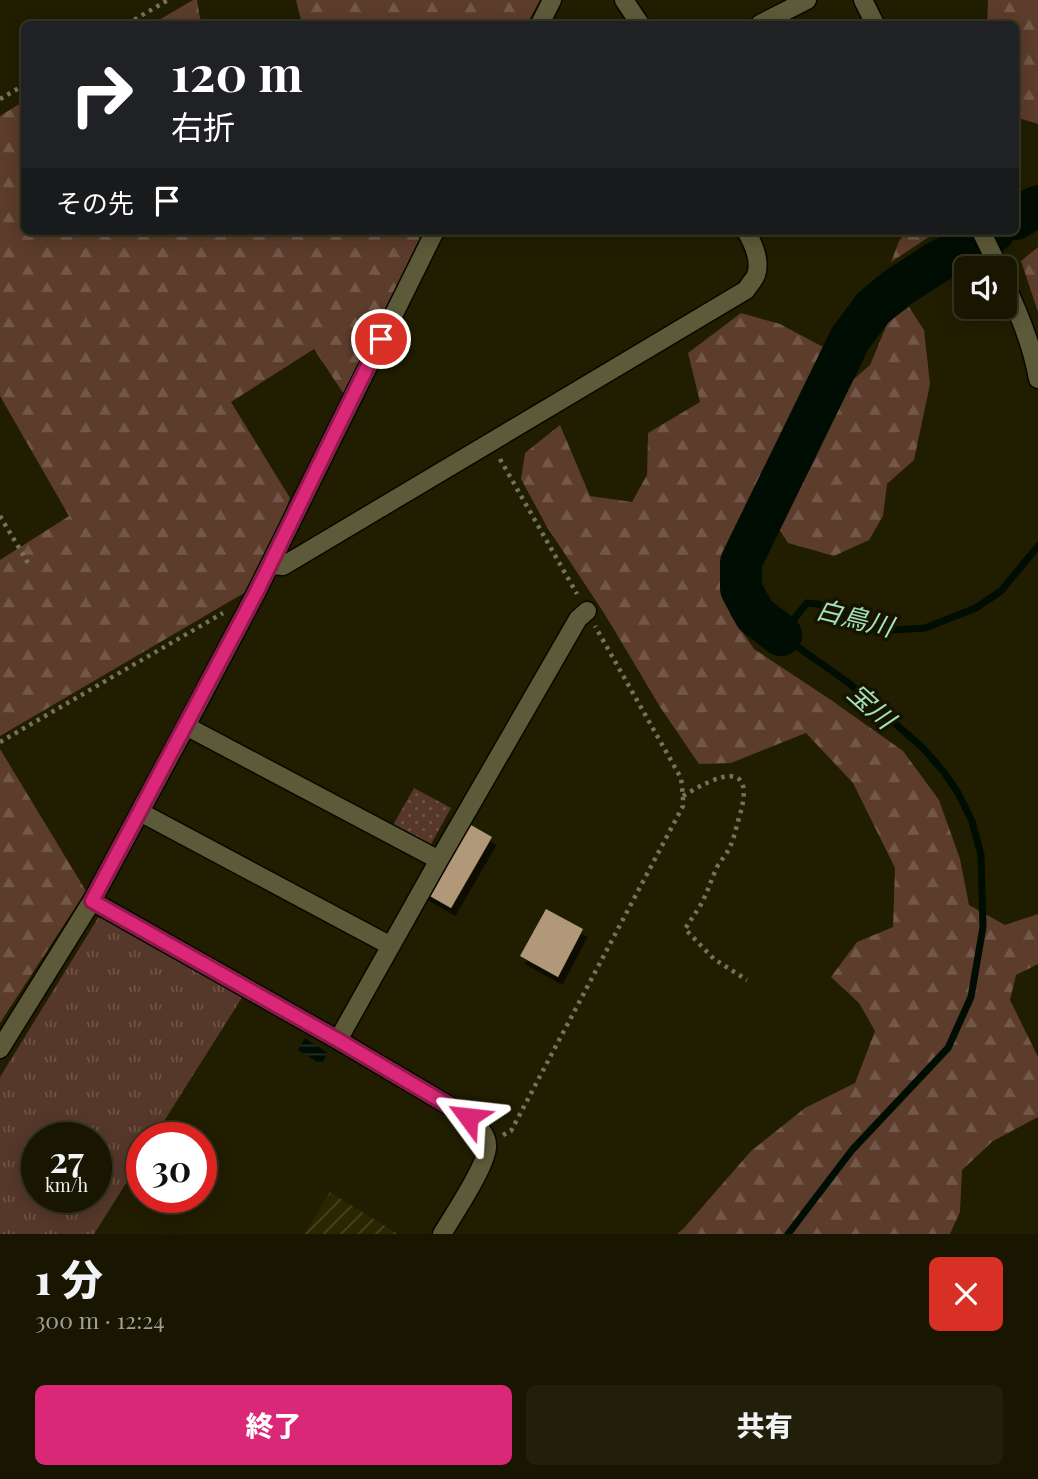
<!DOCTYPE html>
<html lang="ja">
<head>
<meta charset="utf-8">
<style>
  :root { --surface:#181600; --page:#211f0a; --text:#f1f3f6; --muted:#9f9f99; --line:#363522; --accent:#db2777 }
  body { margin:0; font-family:"Playfair Display","Noto Sans JP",serif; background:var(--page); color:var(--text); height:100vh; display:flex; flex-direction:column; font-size:26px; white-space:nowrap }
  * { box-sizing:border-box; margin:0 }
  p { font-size:23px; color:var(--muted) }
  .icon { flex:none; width:38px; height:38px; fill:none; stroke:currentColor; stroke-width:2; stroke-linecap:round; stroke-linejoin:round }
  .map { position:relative; height:1234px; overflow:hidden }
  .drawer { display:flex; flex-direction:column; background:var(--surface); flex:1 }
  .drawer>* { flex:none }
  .banner { position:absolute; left:21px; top:21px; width:998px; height:214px; border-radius:10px; box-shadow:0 4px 18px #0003,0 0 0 2px var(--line); background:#202124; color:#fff; overflow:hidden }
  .fabs { position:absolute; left:954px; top:256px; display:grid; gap:14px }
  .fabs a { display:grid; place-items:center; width:63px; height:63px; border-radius:10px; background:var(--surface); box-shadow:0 4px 18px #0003,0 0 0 2px var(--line); font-size:35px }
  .speed { position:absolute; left:21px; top:1122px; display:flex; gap:14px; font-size:35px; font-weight:700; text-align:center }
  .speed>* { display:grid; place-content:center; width:91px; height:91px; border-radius:50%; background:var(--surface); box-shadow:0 4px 18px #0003,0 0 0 2px var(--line); line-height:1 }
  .speed small { font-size:18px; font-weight:400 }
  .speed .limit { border:10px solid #d22; background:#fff; color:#111 }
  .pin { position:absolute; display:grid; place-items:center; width:60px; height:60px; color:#fff; margin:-30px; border:4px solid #fff; border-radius:50%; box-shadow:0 2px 7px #0007 }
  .me { position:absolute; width:77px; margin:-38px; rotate:300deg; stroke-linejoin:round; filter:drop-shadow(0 0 5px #0008) }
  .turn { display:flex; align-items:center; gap:24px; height:147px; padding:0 35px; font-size:32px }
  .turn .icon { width:91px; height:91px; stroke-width:2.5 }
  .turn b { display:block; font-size:49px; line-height:60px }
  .then { display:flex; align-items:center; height:66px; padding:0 35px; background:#0003; gap:14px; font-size:26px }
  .round { display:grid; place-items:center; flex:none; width:74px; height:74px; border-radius:10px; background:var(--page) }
  .overview { display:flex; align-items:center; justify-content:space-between; height:119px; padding:0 35px }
  h1 { font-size:42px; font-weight:800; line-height:52px }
  .primary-button { display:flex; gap:14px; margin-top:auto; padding:14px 35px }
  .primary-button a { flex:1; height:80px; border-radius:10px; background:var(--accent); color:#fff; font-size:28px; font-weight:800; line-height:80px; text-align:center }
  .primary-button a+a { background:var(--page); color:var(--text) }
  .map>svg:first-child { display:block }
</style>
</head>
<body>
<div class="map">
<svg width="1038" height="1234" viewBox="0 0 1038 1234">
  <defs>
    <pattern id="industrial-furrows" width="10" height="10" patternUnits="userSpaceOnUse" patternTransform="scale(1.75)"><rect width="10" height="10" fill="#2a2600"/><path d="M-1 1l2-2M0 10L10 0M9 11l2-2" fill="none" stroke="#484524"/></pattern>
    <pattern id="grass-tufts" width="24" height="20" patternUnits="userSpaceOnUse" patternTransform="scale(1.75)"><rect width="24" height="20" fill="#553829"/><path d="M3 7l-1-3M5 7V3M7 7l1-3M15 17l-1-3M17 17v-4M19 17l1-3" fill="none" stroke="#6d5446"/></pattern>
    <pattern id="forest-firs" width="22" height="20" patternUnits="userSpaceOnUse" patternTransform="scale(1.75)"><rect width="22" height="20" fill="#5c3c2b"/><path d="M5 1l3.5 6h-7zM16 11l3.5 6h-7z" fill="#735748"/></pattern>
    <pattern id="park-dots" width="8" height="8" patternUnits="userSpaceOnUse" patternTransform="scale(1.75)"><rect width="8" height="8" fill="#553829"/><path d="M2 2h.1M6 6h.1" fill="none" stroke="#6d5446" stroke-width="1.8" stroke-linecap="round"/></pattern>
    <pattern id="water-rules" width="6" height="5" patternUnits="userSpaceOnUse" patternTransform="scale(1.75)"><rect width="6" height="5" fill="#000d03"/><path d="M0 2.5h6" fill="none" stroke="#242f26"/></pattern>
    <filter id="shadow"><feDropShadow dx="4.5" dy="8" stdDeviation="0" flood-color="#0009"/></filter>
  </defs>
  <rect width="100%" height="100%" fill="#201d00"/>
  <path fill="url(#industrial-furrows)" d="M330,1192L398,1234H304Z"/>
  <path fill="url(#grass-tufts)" fill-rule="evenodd" d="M106,916L243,996L154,1137L142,1138V1158L94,1234H0V1077L98,918ZM37,1138H96V1197H37Z"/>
  <path fill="url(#forest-firs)" d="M193,0H197L201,24H152Z
    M296,0H540L527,24H302Z
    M988,0H1038V124L1015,117V24H987Z
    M24,101V231H424L343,393L314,349L231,402L290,498L256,586L0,736V560L69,516L0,396V116Z
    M907,231H938L891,262L899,241Z
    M1038,247V312L1021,261Z
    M909,307L924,330L930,384L914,460L887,484L883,516L869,540L834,556L788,543L775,522L744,518L727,558L730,614L754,649L831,700L903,751L939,800L960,859L969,905L1005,925L1038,914V964L1016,975L1010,1000L1038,1057V1117L993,1141L962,1170L960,1212L950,1234H677L684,1228L751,1151L805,1108L855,1083L875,1031L859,1003L831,977L857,942L893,927L895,868L853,783L806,733L731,763L699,764L660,707L606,616L547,527L521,479L525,453L560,425L590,496L632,502L647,475L648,433L700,402L688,353L741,313L780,324L825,348L854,379L870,365L888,322Z
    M0,749L86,891L0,1023Z"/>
  <path fill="url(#park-dots)" d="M414,788L451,808L430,846L393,825Z"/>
  <path fill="url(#water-rules)" d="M305,1038L328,1053L321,1064L298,1050Z"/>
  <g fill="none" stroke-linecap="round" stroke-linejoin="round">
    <path stroke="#000d03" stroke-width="7" d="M788,1234L852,1150L948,1048L971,997L983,927L981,855L972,821L958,793L944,772L923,748L850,684L781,635L807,603L818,604L854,619L893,630L925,628L976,608L1001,591L1038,546"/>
    <path stroke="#000d03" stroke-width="42" d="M1015,219L1038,206
      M781,635L755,615L741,589V562L850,339L873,308L897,288L936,263L994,231"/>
  </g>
  <path fill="#b09878" filter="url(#shadow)" d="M464,821L492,837L451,908L423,892Z
    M546,909L583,929L558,977L520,956Z"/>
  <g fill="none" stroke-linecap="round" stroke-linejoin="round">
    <g stroke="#0a0700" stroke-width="21">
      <path id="street" d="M624,0L640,24
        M540,24L552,0
        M760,24L807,0
        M270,565L283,566L746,290C749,285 754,280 756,275C761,261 753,243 746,231
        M186,726L439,860
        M140,812L391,946
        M92,901L338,1040L468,1117C475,1124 486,1132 487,1144C490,1161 452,1217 442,1234
        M338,1040L439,860L578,619L587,611
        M0,1049L92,901L186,726L256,593L435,231"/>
    </g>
    <g stroke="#0a0700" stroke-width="21">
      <path id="secondary" d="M863,0L875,24
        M981,231L999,268
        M1004,281C1018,312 1032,344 1038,379"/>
    </g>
    <path stroke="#74725a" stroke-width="4.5" stroke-dasharray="3.5 5" stroke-linecap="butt" d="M127,24L168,0
      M0,99L24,85
      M500,459L577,594
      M0,516L28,563
      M0,742L223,613
      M683,796C716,776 758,756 739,818C736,828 734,839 729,849C726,855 721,860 717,867C711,880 707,894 700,906C695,914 690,921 685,929L714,959L747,980
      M503,1135L511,1131L683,806V796L681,778L595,626"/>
    <use href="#street" stroke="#5d5a39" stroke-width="18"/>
    <use href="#secondary" stroke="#5d5a39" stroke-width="18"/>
  </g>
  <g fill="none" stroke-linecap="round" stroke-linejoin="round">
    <g stroke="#8e194d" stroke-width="18">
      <path id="route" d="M381,339L256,593L92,901L338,1040L468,1117"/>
    </g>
    <use href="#route" stroke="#db2777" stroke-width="12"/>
  </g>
  <g text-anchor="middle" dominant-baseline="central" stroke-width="7" stroke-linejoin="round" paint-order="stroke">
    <g font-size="26" font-style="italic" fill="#a2e1bb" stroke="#161400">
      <text transform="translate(855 617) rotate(14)">白鳥川</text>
      <text transform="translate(872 705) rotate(42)">宝川</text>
    </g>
  </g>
</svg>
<div class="fabs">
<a><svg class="icon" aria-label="sound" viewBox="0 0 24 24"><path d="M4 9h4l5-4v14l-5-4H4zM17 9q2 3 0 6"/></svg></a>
</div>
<div class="speed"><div>27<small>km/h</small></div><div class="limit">30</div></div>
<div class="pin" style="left:381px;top:339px;background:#d93025"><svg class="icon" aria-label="arrive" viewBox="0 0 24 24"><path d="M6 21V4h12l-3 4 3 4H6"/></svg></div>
<svg class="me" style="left:468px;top:1117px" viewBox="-20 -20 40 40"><path d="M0-17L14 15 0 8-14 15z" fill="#db2777" stroke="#fff" stroke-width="4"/></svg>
<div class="banner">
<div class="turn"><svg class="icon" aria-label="right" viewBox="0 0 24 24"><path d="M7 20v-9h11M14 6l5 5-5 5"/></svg><div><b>120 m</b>右折</div></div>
<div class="then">その先<svg class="icon" aria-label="arrive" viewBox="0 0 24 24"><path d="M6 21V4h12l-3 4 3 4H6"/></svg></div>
</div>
</div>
<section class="drawer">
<div class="overview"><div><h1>1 分</h1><p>300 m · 12:24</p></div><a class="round" style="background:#d93025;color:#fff"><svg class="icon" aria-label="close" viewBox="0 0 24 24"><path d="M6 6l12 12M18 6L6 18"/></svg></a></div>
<div class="primary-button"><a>終了</a><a>共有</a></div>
</section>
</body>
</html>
